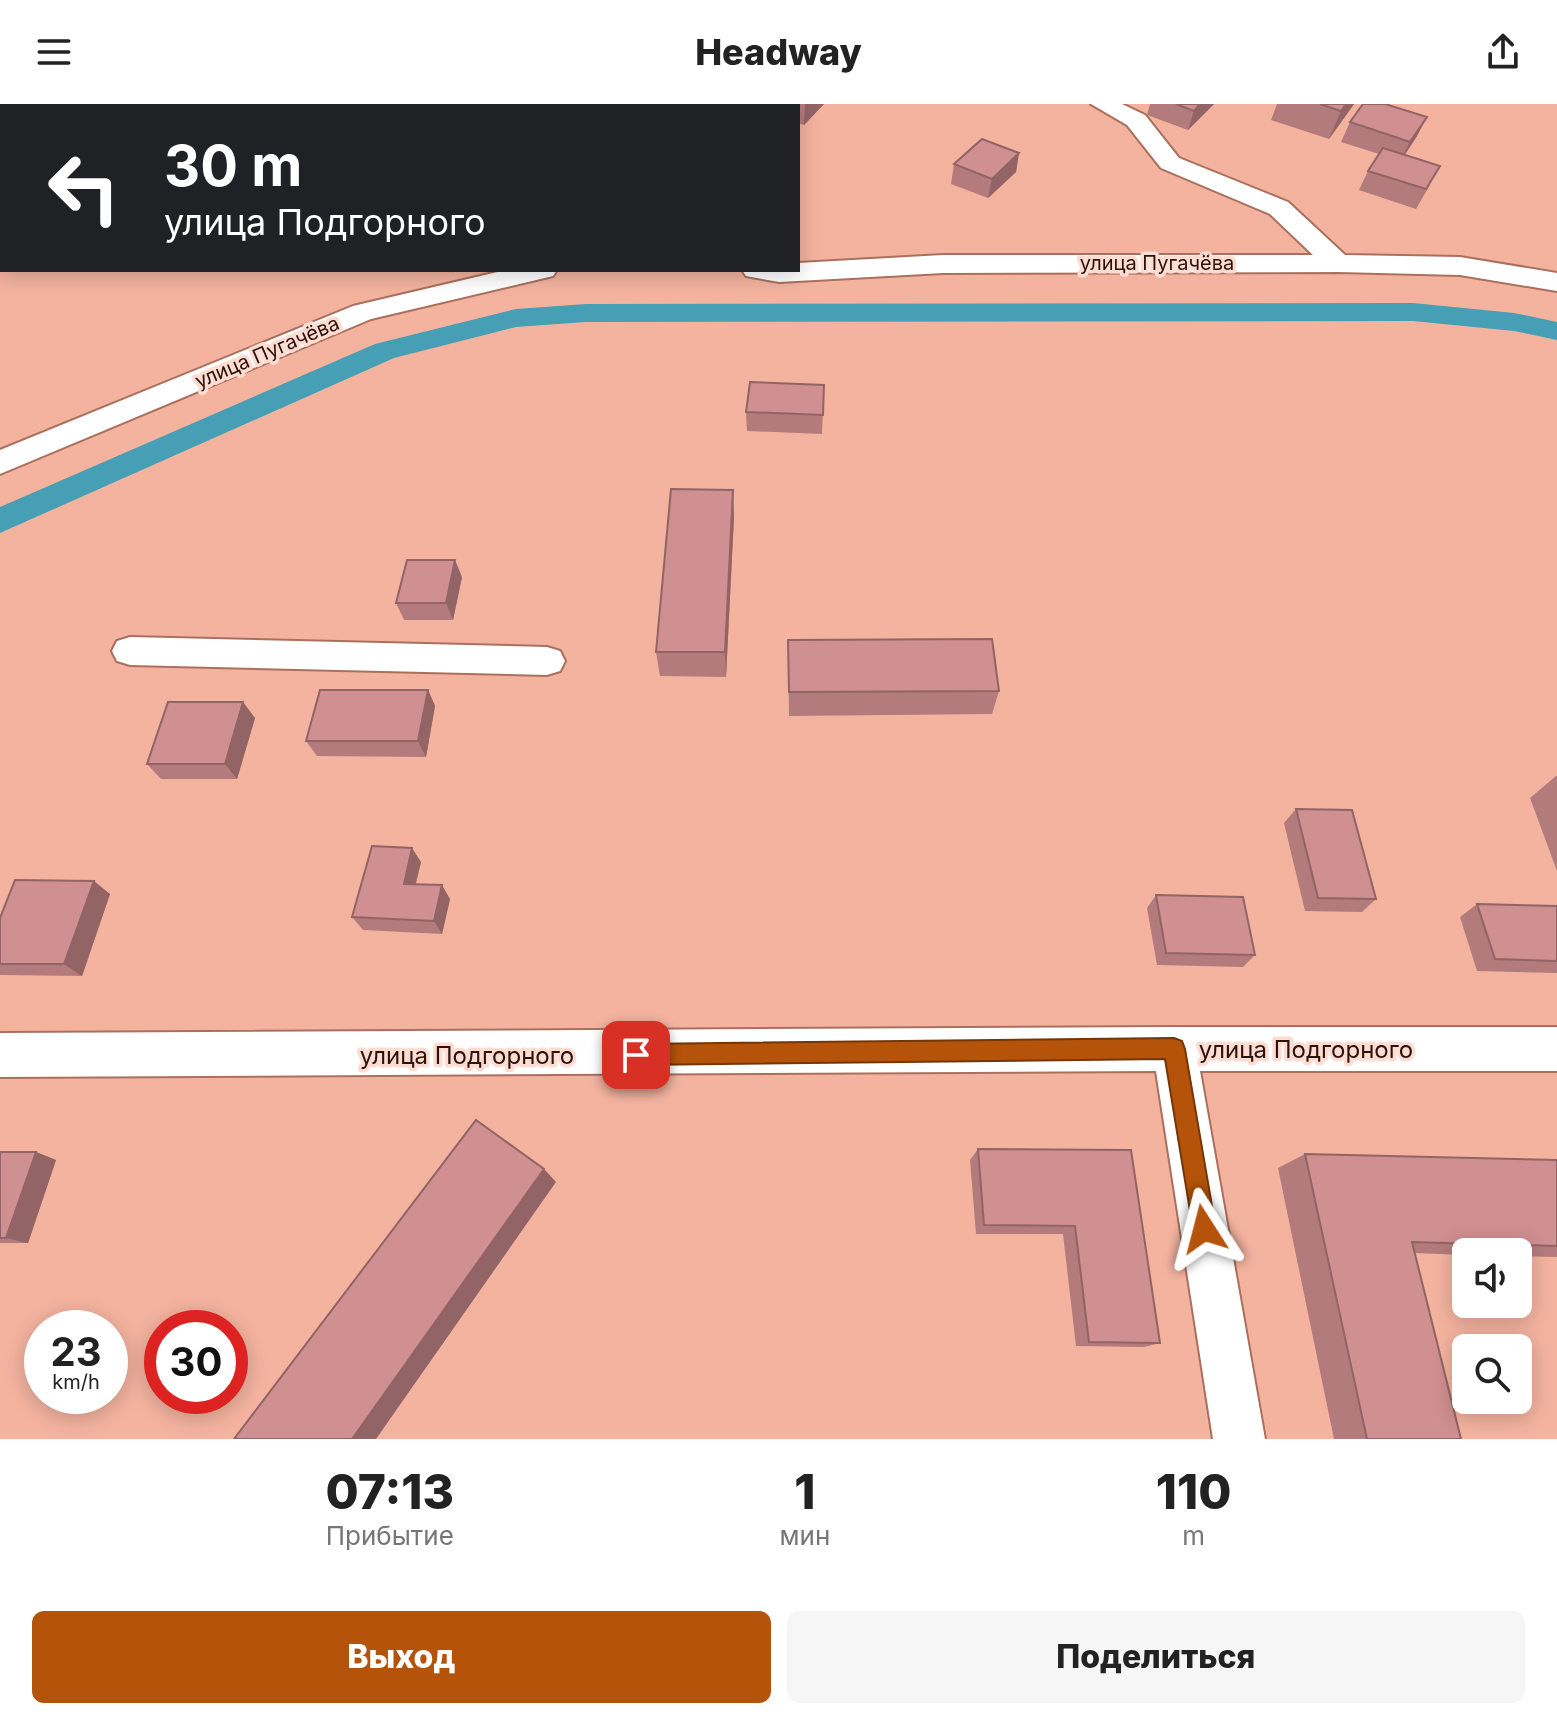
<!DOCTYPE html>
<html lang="ru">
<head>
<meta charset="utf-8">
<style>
  :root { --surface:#fff; --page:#f6f6f6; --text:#222; --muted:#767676; --accent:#b45309 }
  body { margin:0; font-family:Inter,sans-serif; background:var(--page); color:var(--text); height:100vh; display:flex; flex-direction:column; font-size:30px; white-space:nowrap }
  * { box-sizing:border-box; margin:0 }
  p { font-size:26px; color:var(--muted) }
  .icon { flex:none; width:44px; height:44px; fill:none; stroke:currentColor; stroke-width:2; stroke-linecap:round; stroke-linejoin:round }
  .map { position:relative; height:1335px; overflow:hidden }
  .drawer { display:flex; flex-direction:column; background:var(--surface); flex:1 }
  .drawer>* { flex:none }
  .banner { position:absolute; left:0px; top:0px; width:800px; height:168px; box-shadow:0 4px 20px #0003; background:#202124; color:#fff; overflow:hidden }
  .controls { position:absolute; left:1452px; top:1134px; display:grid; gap:16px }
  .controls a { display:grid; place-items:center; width:80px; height:80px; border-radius:12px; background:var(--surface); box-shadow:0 4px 20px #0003; font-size:40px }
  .speed { position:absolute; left:24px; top:1206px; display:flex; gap:16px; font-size:40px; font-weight:700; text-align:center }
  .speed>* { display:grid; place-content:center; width:104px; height:104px; border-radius:50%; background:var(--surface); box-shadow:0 4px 20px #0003; line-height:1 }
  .speed small { font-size:20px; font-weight:400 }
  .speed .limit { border:12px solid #d22; background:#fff; color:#111 }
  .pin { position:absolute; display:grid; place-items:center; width:68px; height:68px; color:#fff; margin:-34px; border-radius:16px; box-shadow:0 4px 12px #0006 }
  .me { position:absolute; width:88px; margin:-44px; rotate:351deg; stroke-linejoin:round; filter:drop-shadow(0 0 6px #0008) }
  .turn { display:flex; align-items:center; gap:28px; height:168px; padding:0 32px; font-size:36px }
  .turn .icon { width:104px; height:104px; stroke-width:2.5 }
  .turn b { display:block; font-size:56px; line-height:68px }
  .eta { display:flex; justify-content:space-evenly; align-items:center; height:136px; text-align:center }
  .eta b { font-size:48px; font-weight:800; line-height:56px }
  .primary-button { display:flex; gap:16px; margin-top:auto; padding:16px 32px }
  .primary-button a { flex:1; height:92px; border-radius:12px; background:var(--accent); color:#fff; font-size:32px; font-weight:800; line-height:92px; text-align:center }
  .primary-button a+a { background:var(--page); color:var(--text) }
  header { display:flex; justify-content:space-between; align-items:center; height:104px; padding:0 32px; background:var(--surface); font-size:36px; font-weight:800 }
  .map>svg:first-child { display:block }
</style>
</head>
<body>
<header><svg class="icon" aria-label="menu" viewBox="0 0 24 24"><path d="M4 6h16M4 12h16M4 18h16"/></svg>Headway<svg class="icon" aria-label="share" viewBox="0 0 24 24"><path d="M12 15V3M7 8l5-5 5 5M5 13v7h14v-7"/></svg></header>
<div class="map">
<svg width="1557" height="1335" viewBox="0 0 1557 1335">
  <rect width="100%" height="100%" fill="#f3b39f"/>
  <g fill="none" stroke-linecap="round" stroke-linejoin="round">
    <path fill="#479fb6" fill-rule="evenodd" d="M1413,199L1514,209L1557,218V236L1514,227L1413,217L586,218L516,223L394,254L0,429V403L375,240L516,205L586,200Z"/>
    <g stroke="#aa705d" stroke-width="4">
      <path id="minor" d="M292,0H316V2H292Z
        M546,0H570L571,2H547Z
        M1091,0H1122L1145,11L1179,54L1288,98L1345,151L1460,153L1557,169V187L1460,171L1338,168L943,169L779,178L746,172L742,166H798V159L943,151H1313L1270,110L1161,64L1127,21Z
        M506,166H557L553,172L371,215L0,370V346L353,202Z
        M130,533L547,543L560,547L565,557L560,567L547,571L130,561L117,557L112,547L117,537Z
        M1174,923H1557V967H1200L1265,1335H1213L1156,967L0,973V929Z"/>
    </g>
    <use href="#minor" fill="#fff" fill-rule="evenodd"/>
  </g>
  <path fill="#b37b7c" d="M340,0H510L517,2H342Z
    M767,0H824L804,21L798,19V2H767Z
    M1150,0H1214L1188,26L1147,11Z
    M1277,0H1354L1329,35L1271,16Z
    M1350,18L1417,32L1405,51L1430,81L1416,105L1359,86L1368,67L1379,50L1341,38Z
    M1019,49L1016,68L988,94L951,80L954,60Z
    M824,281L822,330L747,327L746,308Z
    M734,412L726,573L660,572L656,548Z
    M462,473L453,516H404L396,499Z
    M788,536L999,587L992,610L789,612Z
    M428,586L435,602L426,653L317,652L306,637Z
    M255,614L237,675H161L147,660Z
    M1556,672H1557V767L1530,694Z
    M1296,705L1376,795L1362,808L1305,807L1284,719Z
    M421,758L416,780L450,795L442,830L363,826L352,813Z
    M110,790L82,872L0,871V814Z
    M1156,791L1255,851L1243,863L1157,861L1147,804Z
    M1477,800L1557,802V869L1477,867L1460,813Z
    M978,1045L1131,1046L1160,1239L1144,1243L1076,1242L1063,1130H976L970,1056Z
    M0,1048H36L56,1056L28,1139H0Z
    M1305,1050L1557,1056V1153L1518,1152V1148H1466V1151L1414,1149L1461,1335H1334L1278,1064Z"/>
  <path fill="#926465" d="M805,0H824L804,21Z
    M1200,0H1214L1188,26L1194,7Z
    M1346,0H1354L1329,35L1341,7Z
    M1427,13L1417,32L1400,57L1410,38Z
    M1019,49L1016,68L988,94L992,75Z
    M733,386L734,412L726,573L725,548Z
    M455,456L462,473L453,516L446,499Z
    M428,586L435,602L426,653L418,637Z
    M243,598L255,614L237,675L225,660Z
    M412,744L421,758L412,793L404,780Z
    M94,777L110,790L82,872L64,860Z
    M442,781L450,795L442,830L434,817Z
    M36,1048L56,1056L28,1139L6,1134Z
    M544,1065L556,1078L376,1335H352Z"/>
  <path fill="#d08f90" stroke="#926465" stroke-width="2" d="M423,0H510L517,2H430Z
    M1176,0H1200L1194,7Z
    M1320,0H1346L1341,7Z
    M1363,0H1385L1427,13L1410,38L1350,18Z
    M982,35L1019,49L992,75L954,60Z
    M1383,44L1440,62L1426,85L1368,67Z
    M750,278L824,281L823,311L746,308Z
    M671,385L733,386L725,548H656Z
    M407,456H455L446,499H396Z
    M992,535L999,587L789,588L788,536Z
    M320,586H428L418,637H306Z
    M168,598H243L225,660H147Z
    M1296,705L1352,706L1376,795L1318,794Z
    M372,742L412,744L404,780L442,781L434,817L352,813Z
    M15,776L94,777L64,860H0V814Z
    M1156,791L1243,793L1255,851L1166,849Z
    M1477,800L1557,802V857L1495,855Z
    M476,1016L544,1065L352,1335H234Z
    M978,1045L1131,1046L1160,1239L1089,1238L1075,1122L984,1121Z
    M0,1048H36L6,1134H0Z
    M1305,1050L1557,1056V1142L1412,1138L1461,1335H1367Z"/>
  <path fill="#b45309" stroke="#753606" stroke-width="2" d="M1174,934L1182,937L1185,945L1216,1125L1212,1133L1204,1136L1196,1133L1193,1125L1165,955L636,961L629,958L626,951L629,943L636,940Z"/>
  <g text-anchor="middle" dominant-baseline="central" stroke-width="7" stroke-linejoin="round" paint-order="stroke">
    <g font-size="20" fill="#2a130c" stroke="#fedcd2">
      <text x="1157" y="159">улица Пугачёва</text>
      <text transform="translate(267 248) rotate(-23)">улица Пугачёва</text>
    </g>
    <g font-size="24" fill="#2a130c" stroke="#fedcd2">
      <text x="1306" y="945">улица Подгорного</text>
      <text x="467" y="951">улица Подгорного</text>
    </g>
  </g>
</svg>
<div class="controls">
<a><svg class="icon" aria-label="sound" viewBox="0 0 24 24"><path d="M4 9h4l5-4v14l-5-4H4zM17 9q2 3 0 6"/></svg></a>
<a><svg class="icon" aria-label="search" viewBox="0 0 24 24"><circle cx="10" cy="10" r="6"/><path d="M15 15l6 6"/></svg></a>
</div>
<div class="speed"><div>23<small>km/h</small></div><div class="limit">30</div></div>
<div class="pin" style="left:636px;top:951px;background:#d93025"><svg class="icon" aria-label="arrive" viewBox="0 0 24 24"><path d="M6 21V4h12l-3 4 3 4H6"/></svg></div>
<svg class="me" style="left:1204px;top:1125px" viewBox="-20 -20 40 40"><path d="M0-17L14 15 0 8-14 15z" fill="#b45309" stroke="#fff" stroke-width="4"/></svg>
<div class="banner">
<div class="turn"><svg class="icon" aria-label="left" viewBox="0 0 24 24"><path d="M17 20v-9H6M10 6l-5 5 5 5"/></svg><div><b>30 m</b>улица Подгорного</div></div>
</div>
</div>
<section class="drawer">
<div class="eta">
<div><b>07:13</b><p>Прибытие</p></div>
<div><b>1</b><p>мин</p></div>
<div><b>110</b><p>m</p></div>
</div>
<div class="primary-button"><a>Выход</a><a>Поделиться</a></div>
</section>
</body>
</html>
